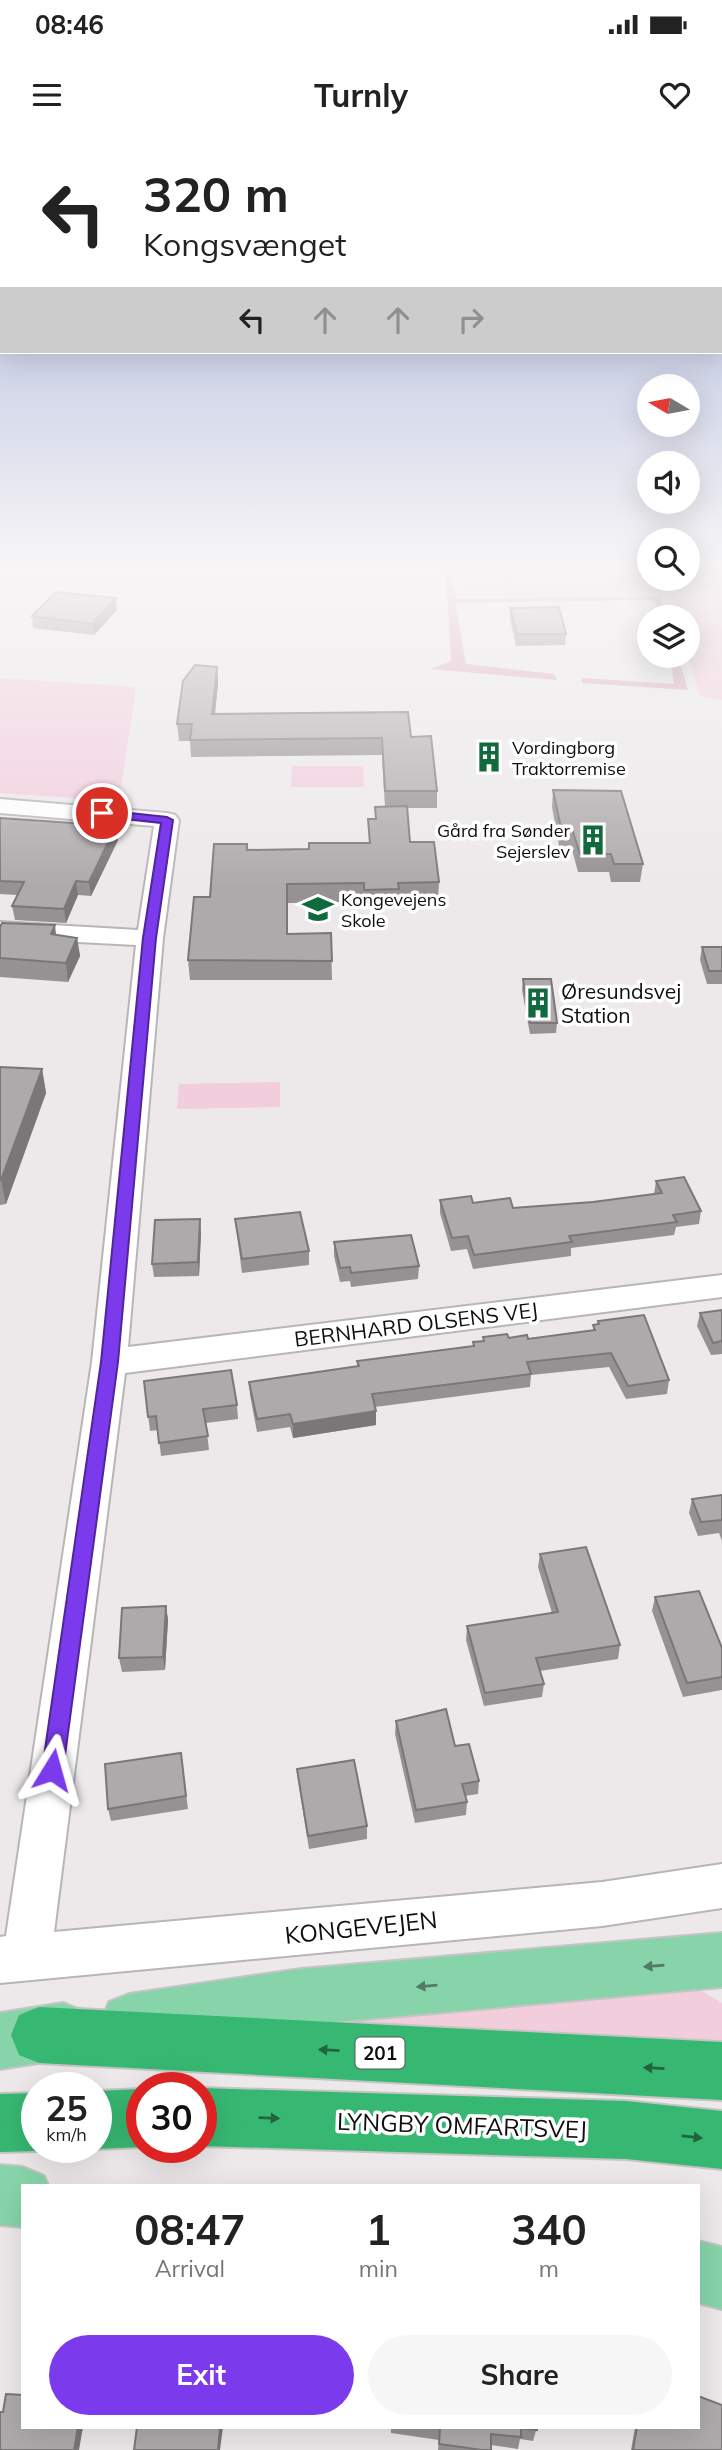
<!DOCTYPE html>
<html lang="en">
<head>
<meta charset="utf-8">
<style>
  :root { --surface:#fff; --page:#f6f6f6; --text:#222; --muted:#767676; --accent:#7c3aed }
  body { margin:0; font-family:Mulish,sans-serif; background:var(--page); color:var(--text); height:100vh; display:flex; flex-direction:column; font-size:26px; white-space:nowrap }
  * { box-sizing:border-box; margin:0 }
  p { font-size:23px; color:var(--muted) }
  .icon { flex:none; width:38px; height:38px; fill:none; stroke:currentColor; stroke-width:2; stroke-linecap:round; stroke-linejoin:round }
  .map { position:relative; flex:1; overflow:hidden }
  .sheet { position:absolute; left:21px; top:2044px; width:679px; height:245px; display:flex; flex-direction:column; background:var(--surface); border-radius:0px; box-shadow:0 7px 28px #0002 }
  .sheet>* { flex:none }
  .top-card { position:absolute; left:0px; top:0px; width:723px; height:214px; box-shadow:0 7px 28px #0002; background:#fff; color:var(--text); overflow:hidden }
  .needle { width:46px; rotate:280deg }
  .fabs { position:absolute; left:637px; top:234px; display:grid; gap:14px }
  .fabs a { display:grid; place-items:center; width:63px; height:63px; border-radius:50%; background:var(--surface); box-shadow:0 7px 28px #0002; font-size:35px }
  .speed { position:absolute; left:21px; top:1932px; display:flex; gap:14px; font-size:35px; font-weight:700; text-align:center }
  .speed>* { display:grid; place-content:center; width:91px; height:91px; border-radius:50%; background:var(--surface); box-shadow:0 7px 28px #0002; line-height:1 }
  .speed small { font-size:18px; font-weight:400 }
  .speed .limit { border:10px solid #d22; background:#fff; color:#111 }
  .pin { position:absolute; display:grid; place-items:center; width:60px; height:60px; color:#fff; margin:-30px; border:4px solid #fff; border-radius:50%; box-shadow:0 2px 7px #0007 }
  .me { position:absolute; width:77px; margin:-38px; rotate:8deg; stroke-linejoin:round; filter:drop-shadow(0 0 5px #0008) }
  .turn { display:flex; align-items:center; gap:24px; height:147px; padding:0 28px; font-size:32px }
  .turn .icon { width:91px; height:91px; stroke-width:2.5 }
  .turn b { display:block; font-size:49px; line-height:60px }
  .lanes { display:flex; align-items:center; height:66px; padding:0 28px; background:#0003; justify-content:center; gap:35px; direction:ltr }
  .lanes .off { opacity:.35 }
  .eta { display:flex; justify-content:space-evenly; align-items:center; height:119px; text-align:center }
  .eta b { font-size:42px; font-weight:700; line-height:49px }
  .action { display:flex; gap:14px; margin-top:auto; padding:14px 28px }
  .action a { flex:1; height:80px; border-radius:42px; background:var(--accent); color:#fff; font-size:28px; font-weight:700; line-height:80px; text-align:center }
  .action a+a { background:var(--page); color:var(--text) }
  .status { display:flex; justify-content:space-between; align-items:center; height:49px; padding:0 35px; background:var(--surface); direction:ltr }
  .status svg { height:19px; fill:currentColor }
  header { display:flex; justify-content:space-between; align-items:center; height:91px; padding:0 28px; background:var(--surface); font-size:32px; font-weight:700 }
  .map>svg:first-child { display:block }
</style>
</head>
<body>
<div class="status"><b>08:46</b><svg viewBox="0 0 49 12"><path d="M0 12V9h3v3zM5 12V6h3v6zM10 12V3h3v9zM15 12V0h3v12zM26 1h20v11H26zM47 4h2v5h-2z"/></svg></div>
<header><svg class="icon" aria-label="menu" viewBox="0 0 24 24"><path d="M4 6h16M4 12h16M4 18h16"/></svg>Turnly<svg class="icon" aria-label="heart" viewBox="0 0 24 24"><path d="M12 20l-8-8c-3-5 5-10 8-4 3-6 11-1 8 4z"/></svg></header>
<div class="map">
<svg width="722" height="2310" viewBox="0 0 722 2310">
  <rect width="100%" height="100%" fill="#ede9ea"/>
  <path fill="#f2cddc" d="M458,425H649V439H688V425H722V560L700,556L688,516V478H676L668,455L465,457Z
    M0,538L136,547L119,661L0,653Z
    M292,626H363L364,647H291Z
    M280,942V967L177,969L179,944Z
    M681,1843L702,1851L722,1863V1900L251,1877Z"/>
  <path fill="#ddabbf" d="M451,432L457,459L661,456L667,478H660L655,462L650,460L455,463L466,524L554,534L557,540L431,529L451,521L446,433Z
    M670,516H678L688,550L582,543V538L674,544Z"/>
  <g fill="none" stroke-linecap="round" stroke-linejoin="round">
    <g stroke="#b9b5b7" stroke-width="4">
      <path id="minor" d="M0,659L167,673L175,675L179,680L163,798L128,1207L722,1135V1157L125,1233L54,1792L602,1742L722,1724V1768L602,1786L0,1843V1797L6,1796L92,1222L136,805L0,798V782L138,790L154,686L0,673Z"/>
    </g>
    <g stroke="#c5c5c5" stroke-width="4">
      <path id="major" d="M722,1793V1847L301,1885L129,1910L109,1902L101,1882L109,1862L129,1854L301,1829Z
        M63,1863L83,1871L91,1891L83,1911L63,1919L0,1929V1873Z
        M0,2025L23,2027L44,2036L48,2046H23V2087L0,2085Z
        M698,2101L722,2107V2169L698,2163Z"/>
    </g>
    <g stroke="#c5c5c5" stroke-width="4">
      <path id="highway" d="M39,1867L722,1902V1960L39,1923L19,1915L11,1895L19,1875Z
        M201,1948L626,1961L722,1971V2029L626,2019L201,2006Z
        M142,1949V2007L96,2009L91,2007H96V1951Z
        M37,1953V2007H46L37,2011L0,2012V1954Z"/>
    </g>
    <use href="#minor" fill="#fff" fill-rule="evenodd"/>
    <use href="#major" fill="#87d4aa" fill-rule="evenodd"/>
    <use href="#highway" fill="#37b872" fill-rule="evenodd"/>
  </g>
  <path fill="#969294" d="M510,468L566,494L565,505L516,506L510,479Z
    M117,470L94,495L33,488L32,476Z
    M217,527L218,543L215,574L411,597L437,651V668H407L410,702L439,742L438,761H399L398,768L364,769V762L288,763V793H331L332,840H190L188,820L210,757L247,704L248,710L309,709L369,703L368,679H375V667H385L382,615L191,617L190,601H179L177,584Z
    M553,650L643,724L640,742H611L609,732H578L571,706H559L552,667Z
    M0,678L116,686L118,700L91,756L78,755L66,783L15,780L12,766L17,755L0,754Z
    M0,787L77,798L80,816L68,842L0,837Z
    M702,807H722V844H707L700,820Z
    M523,839L557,883L556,893L530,894L522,850Z
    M0,927L42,929L46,953L6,1064L0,1065Z
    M656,1041L701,1071L699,1084L676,1087L674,1095L571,1108V1116L473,1129L467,1109L451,1111L440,1073V1060L513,1068L593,1062L654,1054Z
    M235,1079L309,1111V1125L242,1133Z
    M201,1093L199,1136L154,1137L152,1124Z
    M334,1102L419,1126L418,1139L351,1147L350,1141L340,1142L334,1116Z
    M722,1170V1214L711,1215L697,1186L700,1173Z
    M598,1181L669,1240L667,1254L626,1259L609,1227L531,1235L530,1247L375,1267L376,1285L293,1298L290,1287L257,1292L250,1255L249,1242L357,1226V1221L473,1206V1202L483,1201V1197L528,1199L593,1190V1185L597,1184Z
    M144,1241L237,1265L238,1279L206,1283L209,1310L161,1316L158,1290L150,1291Z
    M722,1355V1401L719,1393L698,1396L689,1373L692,1359Z
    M540,1414L620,1505L618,1519L540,1531L544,1544L542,1557L484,1566L466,1500L467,1486L552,1473L538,1427Z
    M655,1457L722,1508V1550L683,1557L652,1471Z
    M166,1466L168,1480L165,1530L122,1532L119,1518Z
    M396,1581L455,1606L479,1641L478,1654L465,1656L467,1662L466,1675L415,1683L395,1594Z
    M181,1613L188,1669L111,1681L108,1669Z
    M297,1629L367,1686V1699L309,1709L298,1641Z
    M391,2287H537L533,2301L520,2299L518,2309L491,2305V2310H438L439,2300L391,2293Z
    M635,2287H698L722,2310H631Z"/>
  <path fill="#7a7778" d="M116,458L117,470L94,495L92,484Z
    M217,527L218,543L213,591L212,574Z
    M116,686L118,700L91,756L89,742Z
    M76,741L78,755L66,783L64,769Z
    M287,744L288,763L287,813Z
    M55,785L57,804L51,794Z
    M77,798L80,816L68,842L66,823Z
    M42,929L46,953L6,1064L1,1040Z
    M200,1079L201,1093L199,1136L198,1122Z
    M376,1271V1285L293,1298V1284Z
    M166,1466L168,1480L165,1530L163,1517Z
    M78,2287H83L79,2310H74Z
    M220,2287H223L220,2310H218Z"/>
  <path fill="#aeaaac" stroke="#7a7778" stroke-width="2" d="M56,452L116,458L92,484L32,476Z
    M559,467L566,494H517L510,468Z
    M195,525L217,527L212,574L408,572L411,597L431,596L437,651H385L382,598L190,600L192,584H177L183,541Z
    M553,650L621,651L643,724H614L611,714H580L572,689L561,688Z
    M407,666L410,702H434L439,742L398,743L399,749L364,750V743L287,744V794L331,793L332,821L188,820L194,757H210L214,704H247V710L309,709V703H370L368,679H376L375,667Z
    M0,678L116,686L89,742L76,741L64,769L12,766L24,742L0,741Z
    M2,783L55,785L51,794L77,798L66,823L0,818V787Z
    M702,807H722V831H709Z
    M523,839H551L557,883H530Z
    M0,927L42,929L1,1040H0Z
    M684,1037L701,1071L673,1075L677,1082L569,1096L572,1102L474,1115L468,1096L452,1098L440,1060L471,1056L473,1063L510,1058L513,1068L593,1062L662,1053L656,1041Z
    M300,1072L309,1111L242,1119L235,1079Z
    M200,1079L198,1122L152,1124L155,1080Z
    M411,1095L419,1126L351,1133L350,1127L340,1128L334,1102Z
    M722,1170V1201L713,1203L700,1173Z
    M644,1175L669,1240L628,1246L611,1213L527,1222L531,1234L372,1254L376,1271L293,1284L290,1274L257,1279L249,1242L359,1226L357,1221L474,1206L473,1202L484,1201L483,1197L507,1194L509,1198L527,1195L528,1199L595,1190L593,1185L599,1184L598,1181Z
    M231,1230L237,1265L203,1269L208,1296L159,1303L156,1276L148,1277L144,1241Z
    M722,1355V1380L701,1382L692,1359Z
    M586,1407L620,1505L536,1518L544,1544L485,1553L467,1486L558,1472L540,1414Z
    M699,1451L722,1508V1537L687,1543L655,1457Z
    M166,1466L163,1517L119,1518L122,1468Z
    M446,1569L455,1606L469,1604L479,1641L462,1644L467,1662L416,1670L396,1581Z
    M181,1613L186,1656L108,1669L105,1624Z
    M354,1620L367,1686L308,1696L297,1629Z
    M6,2254L23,2255V2287H78L74,2310H0V2272H3Z
    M698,2256L722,2265V2310H633L637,2287H698Z
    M137,2287H220L218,2310H134Z
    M433,2287H537V2290L521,2288V2297L491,2294V2310H482L439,2304L440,2288Z"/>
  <defs><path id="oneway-solid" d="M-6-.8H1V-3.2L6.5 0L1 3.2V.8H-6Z" transform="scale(1.75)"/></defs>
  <g fill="#517b64">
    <use href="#oneway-solid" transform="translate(654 1826) rotate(175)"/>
    <use href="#oneway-solid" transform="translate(427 1846) rotate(175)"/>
  </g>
  <g fill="#236340">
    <use href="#oneway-solid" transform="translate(329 1910) rotate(-177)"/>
    <use href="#oneway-solid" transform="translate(654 1928) rotate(-177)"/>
    <use href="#oneway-solid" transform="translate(269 1978) rotate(2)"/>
    <use href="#oneway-solid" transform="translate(692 1997) rotate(6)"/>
  </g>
  <linearGradient id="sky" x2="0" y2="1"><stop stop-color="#a3b0d8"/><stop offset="0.57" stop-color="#f7f5f6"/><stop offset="1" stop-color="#f7f5f6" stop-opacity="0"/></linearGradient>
  <rect width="722" height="748" fill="url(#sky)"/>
  <path fill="#7c3aed" stroke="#51269a" stroke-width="2" d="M102,670L167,677L173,680L156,798L118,1222L63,1630L60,1637L52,1639L45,1637L42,1630L101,1222L143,798L161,683L98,676L96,673Z"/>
  <defs>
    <g id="building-bare" transform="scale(2.415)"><path d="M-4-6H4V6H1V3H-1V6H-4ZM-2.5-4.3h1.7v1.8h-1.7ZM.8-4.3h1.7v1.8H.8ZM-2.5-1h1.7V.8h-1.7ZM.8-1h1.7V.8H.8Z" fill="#116a3d" stroke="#fff" stroke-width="2.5" paint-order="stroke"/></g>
    <g id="school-bare" transform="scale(2.415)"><path d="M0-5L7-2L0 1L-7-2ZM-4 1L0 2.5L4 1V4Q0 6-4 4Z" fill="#116a3d" stroke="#fff" stroke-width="2.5" paint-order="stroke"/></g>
  </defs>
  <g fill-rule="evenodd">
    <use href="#building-bare" x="489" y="617"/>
    <use href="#building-bare" x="593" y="700"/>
    <use href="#school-bare" x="318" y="769"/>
    <use href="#building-bare" x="538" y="863"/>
  </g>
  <g text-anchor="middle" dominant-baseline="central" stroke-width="7" stroke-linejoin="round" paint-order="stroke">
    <g font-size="18" fill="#0f0e0e" stroke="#fff" text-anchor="start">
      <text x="512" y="607">Vordingborg<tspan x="512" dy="21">Traktorremise</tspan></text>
      <text x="570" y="690" text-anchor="end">Gård fra Sønder<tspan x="570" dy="21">Sejerslev</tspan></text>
      <text x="341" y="759">Kongevejens<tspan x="341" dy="21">Skole</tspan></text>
    </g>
    <rect fill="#fff" stroke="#575656" stroke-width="2" x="355.5" y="1897.5" width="49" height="31" rx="5"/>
    <g font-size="19" font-weight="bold" fill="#0f0e0e">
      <text x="380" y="1913">201</text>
    </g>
    <g font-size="21" fill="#0f0e0e" stroke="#fff" text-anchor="start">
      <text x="561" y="851">Øresundsvej<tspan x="561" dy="24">Station</tspan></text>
    </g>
    <g font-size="21" fill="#0f0e0e" stroke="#fff">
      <text transform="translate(416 1184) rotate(-7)">BERNHARD OLSENS VEJ</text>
    </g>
    <g font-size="24" fill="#0f0e0e" stroke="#fff">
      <text transform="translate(361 1787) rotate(-6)">KONGEVEJEN</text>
      <text transform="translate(462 1985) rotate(2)">LYNGBY OMFARTSVEJ</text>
    </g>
  </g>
</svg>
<div class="fabs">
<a><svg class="needle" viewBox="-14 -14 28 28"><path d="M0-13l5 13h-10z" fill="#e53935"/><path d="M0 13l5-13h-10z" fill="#767676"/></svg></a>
<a><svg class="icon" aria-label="sound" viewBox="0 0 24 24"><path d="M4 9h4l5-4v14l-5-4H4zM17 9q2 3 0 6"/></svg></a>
<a><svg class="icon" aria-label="search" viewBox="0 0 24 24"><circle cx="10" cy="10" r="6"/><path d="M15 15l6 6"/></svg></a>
<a><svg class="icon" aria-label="layers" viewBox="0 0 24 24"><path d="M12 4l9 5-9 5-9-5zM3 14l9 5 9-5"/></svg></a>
</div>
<div class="speed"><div>25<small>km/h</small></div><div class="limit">30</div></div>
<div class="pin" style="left:102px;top:673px;background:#d93025"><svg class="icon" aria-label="arrive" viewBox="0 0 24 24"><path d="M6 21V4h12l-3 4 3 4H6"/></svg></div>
<svg class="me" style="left:52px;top:1630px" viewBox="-20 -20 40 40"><path d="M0-17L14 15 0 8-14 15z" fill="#7c3aed" stroke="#fff" stroke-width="4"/></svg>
<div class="top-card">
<div class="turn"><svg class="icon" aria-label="left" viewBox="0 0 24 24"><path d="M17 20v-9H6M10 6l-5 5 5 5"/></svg><div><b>320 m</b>Kongsvænget</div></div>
<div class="lanes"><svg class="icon" aria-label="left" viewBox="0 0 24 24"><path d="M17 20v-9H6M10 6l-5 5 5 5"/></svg><svg class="icon off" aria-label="ahead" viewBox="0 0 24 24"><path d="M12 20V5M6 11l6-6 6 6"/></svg><svg class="icon off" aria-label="ahead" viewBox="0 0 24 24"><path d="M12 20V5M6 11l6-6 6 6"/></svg><svg class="icon off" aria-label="right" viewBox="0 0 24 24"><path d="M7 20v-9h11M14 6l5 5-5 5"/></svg></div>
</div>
<section class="sheet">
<div class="eta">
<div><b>08:47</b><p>Arrival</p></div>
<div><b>1</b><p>min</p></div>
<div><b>340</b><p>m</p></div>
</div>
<div class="action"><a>Exit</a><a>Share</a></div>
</section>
</div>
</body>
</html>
